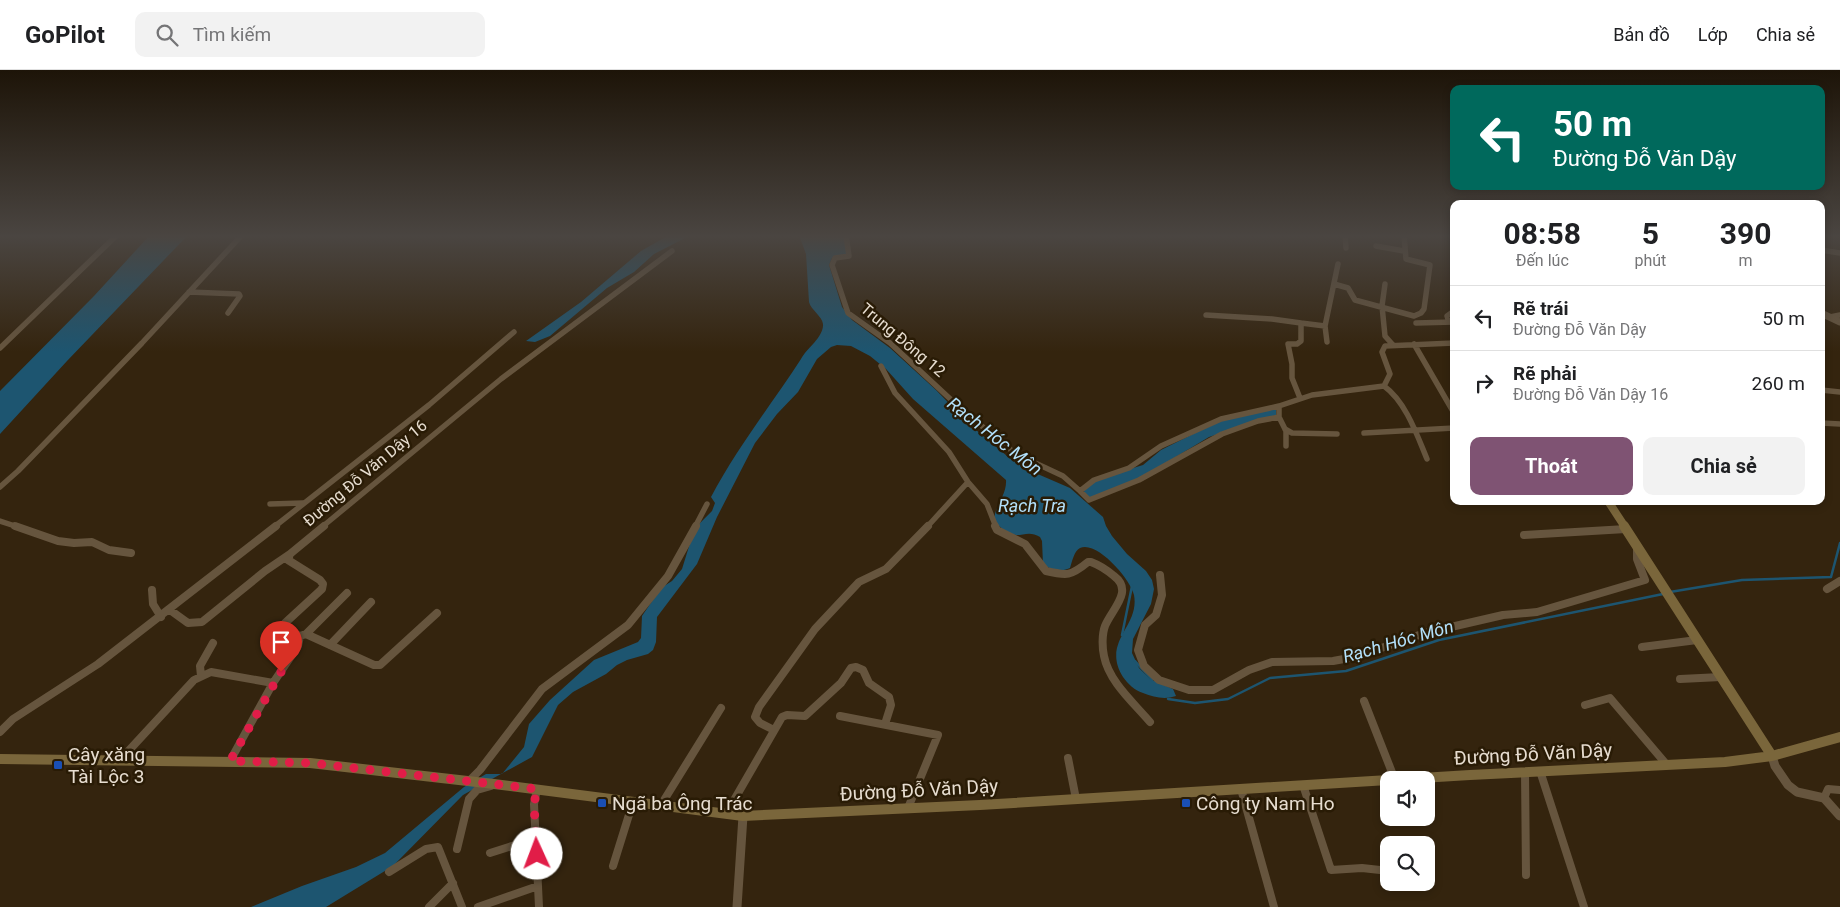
<!DOCTYPE html>
<html lang="vi">
<head>
<meta charset="utf-8">
<style>
  :root { --surface:#fff; --page:#f2f2f2; --text:#202124; --muted:#757577; --line:#e0e0e0; --accent:#7f5373 }
  body { margin:0; font-family:Roboto,sans-serif; background:var(--page); color:var(--text); height:100vh; display:flex; flex-direction:column; font-size:19px; white-space:nowrap }
  * { box-sizing:border-box; margin:0 }
  p { font-size:16px; color:var(--muted) }
  .icon { flex:none; width:28px; height:28px; fill:none; stroke:currentColor; stroke-width:2; stroke-linecap:round; stroke-linejoin:round }
  .map { position:relative; flex:1; overflow:hidden }
  .side { position:absolute; left:1450px; top:130px; width:375px; height:305px; display:flex; flex-direction:column; background:var(--surface); border-radius:10px; box-shadow:0 2px 8px #0003 }
  .side>* { flex:none }
  .hud { position:absolute; left:1450px; top:15px; width:375px; height:105px; border-radius:10px; box-shadow:0 2px 8px #0003; background:#00695c; color:#fff; overflow:hidden }
  .controls { position:absolute; left:1380px; top:701px; display:grid; gap:10px }
  .controls a { display:grid; place-items:center; width:55px; height:55px; border-radius:10px; background:var(--surface); box-shadow:0 2px 8px #0003; font-size:25px }
  .pin { position:absolute; display:grid; place-items:center; width:42px; height:42px; color:#fff; margin:-51px -21px; border-radius:50% 50% 50% 0; rotate:-45deg; box-shadow:0 0 5px #0007 }
  .pin .icon { rotate:45deg }
  .me { position:absolute; width:55px; margin:-28px; rotate:358deg; stroke-linejoin:round; filter:drop-shadow(0 0 4px #0008) }
  .turn { display:flex; align-items:center; gap:18px; height:105px; padding:0 20px; font-size:22px }
  .turn .icon { width:65px; height:65px; stroke-width:2.5 }
  .turn b { display:block; font-size:35px; line-height:42px }
  .eta { display:flex; justify-content:space-evenly; align-items:center; height:85px; text-align:center }
  .eta b { font-size:30px; font-weight:700; line-height:35px }
  .primary-button { display:flex; gap:10px; margin-top:auto; padding:10px 20px }
  .primary-button a { flex:1; height:58px; border-radius:10px; background:var(--accent); color:#fff; font-size:20px; font-weight:700; line-height:58px; text-align:center }
  .primary-button a+a { background:var(--page); color:var(--text) }
  ul { padding:0; list-style:none }
  li { display:flex; align-items:center; gap:15px; height:65px; padding:0 20px; border-top:1px solid var(--line) }
  li div { flex:1 }
  li b { display:block; font-size:19px }
  li em { font-style:normal }
  header { display:flex; align-items:center; gap:30px; box-sizing:border-box; height:70px; padding:0 25px; background:var(--surface); border-bottom:1px solid var(--line) }
  header strong { font-size:24px }
  nav { display:flex; gap:28px; margin-inline-start:auto; font-size:18px }
  .search { width:350px; height:45px; background:var(--page); display:flex; align-items:center; gap:12px; box-sizing:border-box; padding:0 18px; border-radius:10px; color:var(--muted); font-size:19px }
  .map>svg:first-child { display:block }
</style>
</head>
<body>
<header>
<strong>GoPilot</strong>
<div class="search"><svg class="icon" aria-label="search" viewBox="0 0 24 24"><circle cx="10" cy="10" r="6"/><path d="M15 15l6 6"/></svg>Tìm kiếm</div>
<nav><a>Bản đồ</a><a>Lớp</a><a>Chia sẻ</a></nav>
</header>
<div class="map">
<svg width="1840" height="837" viewBox="0 0 1840 837">
  <rect width="100%" height="100%" fill="#34240e"/>
  <path fill="#1d5570" d="M150,165H188L67,291L0,364V321L94,226Z
    M669,165H691L654,184L634,202L607,218L550,266L535,272L526,271L581,232L641,181Z
    M799,165H844L847,185L832,188L829,195L842,237L852,250L890,278L936,320L970,355L1007,386L1033,402L1070,418L1103,447L1106,456L1112,466L1127,484L1146,501L1152,510L1154,519L1151,534L1133,569L1132,583L1139,598L1150,609L1173,619L1176,626C1164,630 1154,627 1143,623C1134,620 1128,614 1123,607C1101,571 1140,557 1134,525C1131,510 1097,470 1080,478C1074,481 1072,492 1070,498C1058,503 1053,501 1043,494L1042,471L1040,467C1023,456 1016,478 994,450C995,435 1007,425 1006,410L913,329L886,299L870,286L851,276L837,275L831,277L817,289L798,322L777,344L755,373L717,447L697,494L657,547L656,572L653,580L648,584L627,590L617,595L606,604L573,622L558,635L532,687L463,725L393,796L326,837H251L302,816L356,797L385,783L464,717L486,704H502L524,677L529,654L550,630L594,590L638,572L641,568L642,546L661,518L672,511L682,499L691,470L699,454L712,441L715,433L711,427C737,378 771,335 801,289C807,278 824,267 823,254C822,246 811,240 809,232L806,184Z
    M1274,339L1276,340V345L1209,367L1139,409L1093,427H1088L1082,419L1091,411L1143,395L1161,380L1221,350Z"/>
  <g fill="none" stroke-linecap="round" stroke-linejoin="round">
    <path stroke="#1d5570" stroke-width="2.5" d="M1670,522L1742,510L1831,507L1840,473
      M1122,565L1132,516
      M1135,591L1152,610
      M1168,629L1195,633L1228,629L1270,608L1346,601L1439,570L1663,524"/>
    <path stroke="#66553e" stroke-width="5.5" d="M846,165L849,186L835,188L832,195L848,243L890,273L960,338L1016,384L1063,406L1080,421L1094,410L1129,398L1161,376L1221,349L1279,336
      M1345,165L1346,178
      M1376,176L1404,181
      M1821,180L1840,183
      M1334,214L1348,218L1355,230L1414,246L1421,243L1424,239L1430,195L1406,189L1404,165
      M1385,214L1382,236L1385,266L1393,275
      M189,222L239,224L240,226L228,243
      M1206,245L1272,249L1301,253
      M1830,247L1840,245
      M1449,252L1447,246L1454,241V237
      M1416,253L1454,252
      M1325,256L1327,272
      M1414,274L1454,343
      M0,278L117,165
      M881,296L895,323L949,382L968,412L987,434L996,457
      M1384,316L1390,304L1382,282L1385,276L1454,273
      M1821,320L1840,322
      M1300,328L1292,308V294L1288,274H1297L1301,271V253L1325,256L1338,194
      M1279,347L1286,361V376
      M1821,353L1840,354
      M1285,359L1292,363L1337,364
      M1364,363L1454,358
      M0,417L18,401L142,273L242,165
      M1080,421L1089,430L1139,410L1222,364L1258,351L1279,347V336L1312,325L1384,316C1406,332 1417,365 1427,389
      M270,434L303,433
      M0,451L18,457
      M274,457L429,335L514,262
      M322,457L501,309L672,181
      M695,457L707,434
      M927,457L968,412"/>
    <path stroke="#66553e" stroke-width="8" d="M15,456L58,471L74,473L92,472L109,480L131,483
      M995,456L997,460L1025,474L1046,501C1067,506 1071,506 1088,492H1091C1099,495 1107,500 1114,506C1134,521 1112,539 1105,556C1102,564 1102,577 1104,586C1109,612 1134,633 1150,652
      M1524,465L1626,459
      M1160,505L1162,525L1156,545L1145,555L1138,580L1144,596L1159,610L1189,620H1213L1249,600L1272,592L1333,591L1355,587L1425,563L1503,545L1537,542L1645,510L1637,489V476
      M1827,519L1840,511
      M152,520L153,534L161,547
      M170,540L188,553L202,552L265,501L290,484
      M306,564L347,523
      M300,566L306,564L374,595H380L437,543
      M330,575L371,532
      M1642,577L1697,570
      M201,606L200,596L213,573
      M1680,609L1721,607
      M1364,631L1395,710
      M1585,635L1610,628L1667,695
      M840,646L938,665L908,738
      M774,660L760,653L755,647L759,637L815,559L859,512L886,499L928,456
      M0,662L13,649L98,594L276,456
      M1068,688L1076,729
      M121,689L194,610L211,602L273,613
      M230,691L273,613L298,576L300,566L285,559V553L322,519L323,514L320,510L288,490L290,484L324,456
      M1540,701L1584,837
      M1525,702L1526,805
      M469,711L480,700L542,619L628,555L668,506L696,456
      M1303,715L1331,800L1362,798L1389,801
      M537,719L534,734L539,837
      M1241,719L1274,837
      M1824,728L1828,719L1840,720
      M661,735L721,638
      M726,744L782,647L787,645L805,646L841,613L851,598L856,597L863,600L869,613L889,627L891,635L885,654
      M457,779L469,729L477,720L491,716
      M490,783L537,768
      M613,796L633,732
      M389,802L426,779L438,777L462,837
      M429,837L453,813
      M478,837L538,816"/>
    <path stroke="#66553e" stroke-width="7" d="M1821,243L1840,252"/>
    <path stroke="#66553e" stroke-width="9" d="M1772,686L1775,696L1788,715L1797,722L1824,728L1840,746
      M737,837L743,746"/>
    <path stroke="#7a663b" stroke-width="8" d="M1608,431L1625,457"/>
    <path stroke="#7a663b" stroke-width="10" d="M1624,456L1772,686
      M0,689L310,693L494,714L743,746L980,735L1470,705L1725,692L1772,686L1840,667"/>
  </g>
  <linearGradient id="sky" x2="0" y2="1"><stop stop-color="#1d1408"/><stop offset="0.59" stop-color="#4a4541"/><stop offset="1" stop-color="#4a4541" stop-opacity="0"/></linearGradient>
  <rect width="1840" height="282" fill="url(#sky)"/>
  <g fill="none" stroke-linecap="round" stroke-linejoin="round">
    <path stroke="#e11d48" stroke-width="9" stroke-dasharray="0 16.2" d="M281,602L230,691L310,693L537,719L534,734L537,784"/>
  </g>
  <g fill="#1a4fb4" stroke="#291b05" stroke-width="2">
    <rect x="53" y="690" width="10" height="10" rx="2.5"/>
    <rect x="597" y="728" width="10" height="10" rx="2.5"/>
    <rect x="1181" y="728" width="10" height="10" rx="2.5"/>
  </g>
  <g text-anchor="middle" dominant-baseline="central" stroke-width="5" stroke-linejoin="round" paint-order="stroke">
    <g font-size="16" fill="#e7ddd0" stroke="#291b05">
      <text transform="translate(903 270) rotate(40)">Trung Đông 12</text>
      <text transform="translate(365 403) rotate(-40)">Đường Đỗ Văn Dậy 16</text>
    </g>
    <g font-size="18" font-style="italic" fill="#b2e0fa" stroke="#291b05">
      <text transform="translate(995 366) rotate(38)">Rạch Hóc Môn</text>
      <text x="1032" y="435">Rạch Tra</text>
      <text transform="translate(1398 571) rotate(-16)">Rạch Hóc Môn</text>
    </g>
    <g font-size="19" fill="#e7ddd0" stroke="#291b05" text-anchor="start">
      <text x="68" y="684">Cây xăng<tspan x="68" dy="22">Tài Lộc 3</tspan></text>
      <text x="612" y="733">Ngã ba Ông Trác</text>
      <text x="1196" y="733">Công ty Nam Ho</text>
    </g>
    <g font-size="19" fill="#e7ddd0" stroke="#291b05">
      <text transform="translate(1533 684) rotate(-3)">Đường Đỗ Văn Dậy</text>
      <text transform="translate(919 720) rotate(-3)">Đường Đỗ Văn Dậy</text>
    </g>
  </g>
</svg>
<div class="controls">
<a><svg class="icon" aria-label="sound" viewBox="0 0 24 24"><path d="M4 9h4l5-4v14l-5-4H4zM17 9q2 3 0 6"/></svg></a>
<a><svg class="icon" aria-label="search" viewBox="0 0 24 24"><circle cx="10" cy="10" r="6"/><path d="M15 15l6 6"/></svg></a>
</div>
<div class="pin" style="left:281px;top:602px;background:#d93025"><svg class="icon" aria-label="arrive" viewBox="0 0 24 24"><path d="M6 21V4h12l-3 4 3 4H6"/></svg></div>
<svg class="me" style="left:537px;top:784px" viewBox="-20 -20 40 40"><circle r="19" fill="#fff"/><path d="M0-13L10 11 0 6-10 11z" fill="#e11d48"/></svg>
<div class="hud">
<div class="turn"><svg class="icon" aria-label="left" viewBox="0 0 24 24"><path d="M17 20v-9H6M10 6l-5 5 5 5"/></svg><div><b>50 m</b>Đường Đỗ Văn Dậy</div></div>
</div>
<section class="side">
<div class="eta">
<div><b>08:58</b><p>Đến lúc</p></div>
<div><b>5</b><p>phút</p></div>
<div><b>390</b><p>m</p></div>
</div>
<ul>
<li><svg class="icon" aria-label="left" viewBox="0 0 24 24"><path d="M17 20v-9H6M10 6l-5 5 5 5"/></svg><div><b>Rẽ trái</b><p>Đường Đỗ Văn Dậy</p></div><em>50 m</em></li>
<li><svg class="icon" aria-label="right" viewBox="0 0 24 24"><path d="M7 20v-9h11M14 6l5 5-5 5"/></svg><div><b>Rẽ phải</b><p>Đường Đỗ Văn Dậy 16</p></div><em>260 m</em></li>
</ul>
<div class="primary-button"><a>Thoát</a><a>Chia sẻ</a></div>
</section>
</div>
</body>
</html>
